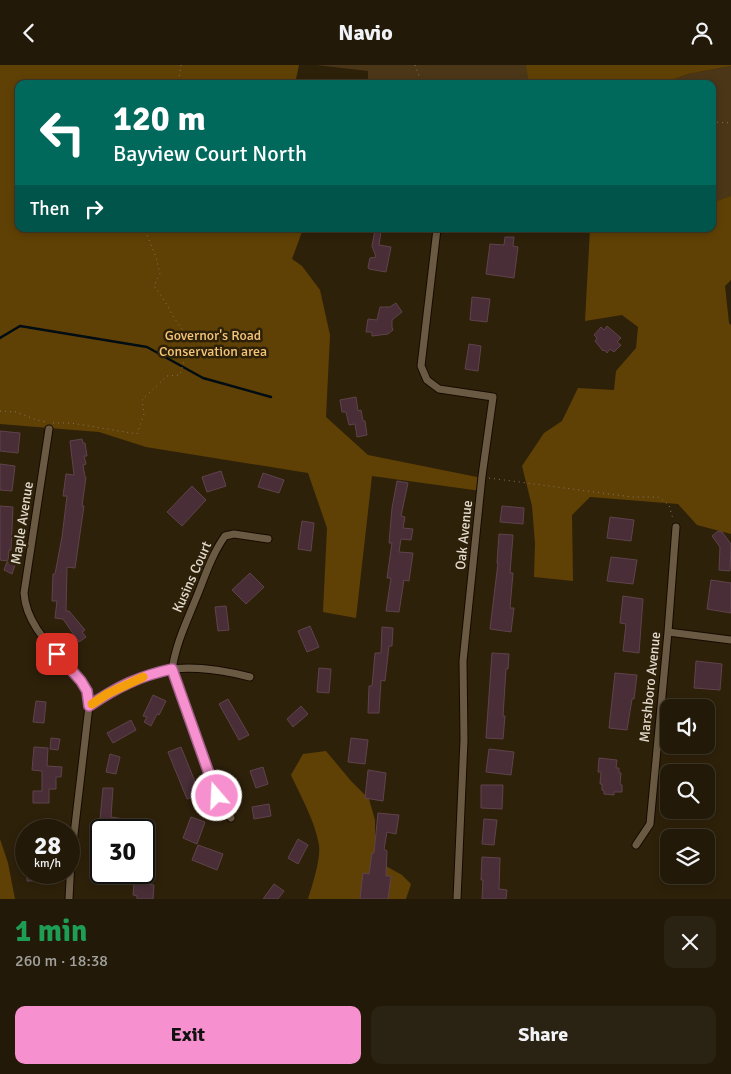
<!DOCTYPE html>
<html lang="en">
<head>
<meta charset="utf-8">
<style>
  :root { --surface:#221908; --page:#2a2212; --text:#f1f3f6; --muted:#a2a09c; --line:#3f3829; --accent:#f790ce }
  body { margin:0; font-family:Signika,sans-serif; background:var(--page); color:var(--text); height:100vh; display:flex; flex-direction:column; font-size:19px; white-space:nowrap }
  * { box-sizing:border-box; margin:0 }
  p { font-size:16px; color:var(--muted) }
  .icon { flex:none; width:28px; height:28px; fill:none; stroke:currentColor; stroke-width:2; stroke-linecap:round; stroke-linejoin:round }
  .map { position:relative; height:834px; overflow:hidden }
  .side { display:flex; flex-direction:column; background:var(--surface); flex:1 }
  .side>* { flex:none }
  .top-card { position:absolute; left:15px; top:15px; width:701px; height:152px; border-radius:10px; box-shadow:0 2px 8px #0003,0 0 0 1px var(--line); background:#00695c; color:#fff; overflow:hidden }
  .fabs { position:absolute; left:660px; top:634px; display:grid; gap:10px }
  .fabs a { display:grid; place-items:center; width:55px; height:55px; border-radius:10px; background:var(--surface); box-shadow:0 2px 8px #0003,0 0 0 1px var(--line); font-size:25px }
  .speed { position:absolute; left:15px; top:754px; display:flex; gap:10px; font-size:25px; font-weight:700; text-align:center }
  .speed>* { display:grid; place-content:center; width:65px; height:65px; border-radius:50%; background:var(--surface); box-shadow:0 2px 8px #0003,0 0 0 1px var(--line); line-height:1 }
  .speed small { font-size:12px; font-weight:400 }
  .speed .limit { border:2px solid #111; border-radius:8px; background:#fff; color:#111 }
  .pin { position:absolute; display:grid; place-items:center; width:42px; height:42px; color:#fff; margin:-21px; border-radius:10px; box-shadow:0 2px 8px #0006 }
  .me { position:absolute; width:55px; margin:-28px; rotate:341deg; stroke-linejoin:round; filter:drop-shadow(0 0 4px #0008) }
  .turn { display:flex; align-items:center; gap:18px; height:105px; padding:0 15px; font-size:22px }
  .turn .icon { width:65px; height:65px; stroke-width:2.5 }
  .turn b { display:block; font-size:35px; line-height:42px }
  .then { display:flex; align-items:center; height:48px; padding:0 15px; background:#0003; gap:10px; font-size:19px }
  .round { display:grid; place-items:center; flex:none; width:52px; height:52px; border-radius:10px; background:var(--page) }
  .summary { display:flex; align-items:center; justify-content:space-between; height:85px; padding:0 15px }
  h1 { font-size:30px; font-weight:800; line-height:38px; color:#1e9e55 }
  .primary-button { display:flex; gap:10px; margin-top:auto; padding:10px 15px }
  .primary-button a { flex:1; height:58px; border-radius:10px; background:var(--accent); color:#111; font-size:20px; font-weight:800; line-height:58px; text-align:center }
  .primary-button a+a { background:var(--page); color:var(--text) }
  header { display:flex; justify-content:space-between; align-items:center; height:65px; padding:0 15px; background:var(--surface); font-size:22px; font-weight:800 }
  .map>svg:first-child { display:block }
</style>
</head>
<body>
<header><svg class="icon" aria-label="back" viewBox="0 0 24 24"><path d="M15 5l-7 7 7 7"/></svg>Navio<svg class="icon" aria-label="person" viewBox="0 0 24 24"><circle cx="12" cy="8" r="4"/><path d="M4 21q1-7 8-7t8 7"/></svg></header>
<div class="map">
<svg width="731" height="834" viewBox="0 0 731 834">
  <rect width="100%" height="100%" fill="#2e210a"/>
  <path fill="#4b3717" d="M316,0H528L529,19H368V6Z
    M731,1V131L713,137L712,19H662L688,9Z"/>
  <path fill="#604105" d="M0,0H299L295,19H19V164H303L292,194L302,201L320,225L330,270L326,352L368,390L482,413L481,426L372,411L356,553L323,547L327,463L308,408L146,382L99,367L0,359Z
    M526,0H731V1L688,9L662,19H529Z
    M731,131V215L725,221L729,258L731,260V469L697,460L678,439L590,432L572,450L573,516L534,512L535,478L532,441L522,401L544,368L562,356L578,323L614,325L616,306L636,283L638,262L622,250L585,256L590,164H712L713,137Z
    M326,686L351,716L369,734L375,755V795L402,810L411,819L406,834H308C312,822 321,793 319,780C315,756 301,732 291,710L303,689Z
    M0,774L8,798L15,834H0Z"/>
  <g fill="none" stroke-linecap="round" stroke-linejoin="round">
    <path stroke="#000c13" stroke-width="2.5" d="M0,273L20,261L147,282L203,313L271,332"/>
  </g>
  <path fill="#492e37" stroke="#5f434c" d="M375,165L381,166L379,180L391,182L386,207L369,204L368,202L370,193L376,192L372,181Z
    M505,172H514L513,181L518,182L514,213L486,209L490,179L504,180Z
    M472,232L490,234L487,257L470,255Z
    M396,238L402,247L392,255V262L393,265L388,269L372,271V267H366L368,254L377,255L380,242H390Z
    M607,261L621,273L617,277L621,280L614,287L610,284L607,288L604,285L603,286L595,276L597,273L594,270L601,262L604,265Z
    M469,279L481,281L478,306L465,304Z
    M356,332L358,346L361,345L363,356H365L367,370L357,372L355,359L349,360L346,347H342L340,335Z
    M0,366L20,368L18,388L0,386Z
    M82,374L83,378H85L87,391H84L86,399L83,400L85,412H86L82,441H84L75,503L67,502L66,546H69L85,565L82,567L86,572L79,577L63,554L55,553L57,536H52L53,509H55L62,472L67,431H63L66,409L74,410L70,376Z
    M0,399L15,401L12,426L0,425Z
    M221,406L226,421L207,427L202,412Z
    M263,408L284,415L279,428L258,422Z
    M397,416L408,418L401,451L405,452L403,463L413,464L411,475L401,474L399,487L413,488L409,516L404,515L399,547L386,546L391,513H387L392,478H389L392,443Z
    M192,421L206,435L182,461L167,447Z
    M0,441L13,442L11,485H9L8,496L0,495Z
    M502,441L524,443L523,459L500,457Z
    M610,452L634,455L631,476L607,473Z
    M302,456L314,458L311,486L298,484Z
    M718,466L722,467L731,479L730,506L719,505L720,482L712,471Z
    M499,469L513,470L510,508H513L510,543H514L511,567L490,564L498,498H497Z
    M611,492L637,495L633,519L607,516Z
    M7,497L15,500L12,509L4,505Z
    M250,508L264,522L246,539L232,525Z
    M711,515L731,518V548L707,544Z
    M623,531L643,534L639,588L623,586L626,559L620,558Z
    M226,541L229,565L218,566L215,542Z
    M310,561L319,582L307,587L298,566Z
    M382,562L393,563L392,581H389L385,616L381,615L379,648H368L369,621H372L375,588H381Z
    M492,588L509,589L508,604H506L503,651H505L503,674L486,673Z
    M696,596L722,599L720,625L694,623Z
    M319,603L331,604L329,628L317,627Z
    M615,608L637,610L634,634H632L627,665L609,663Z
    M153,630L166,636L159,650L157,649L151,661L144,657L147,652L143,651Z
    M228,634L249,670L239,675L219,639Z
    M36,636L46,637L44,658L33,657Z
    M301,641L308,649L293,662L287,654Z
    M131,655L136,665L113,678L107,668Z
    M51,673L60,674L58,685L50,684Z
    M351,673L368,675L365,699L348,697Z
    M34,682L48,683L47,701L62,702L61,712H56V724H49V738H33V726H42V706L32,705Z
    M181,682L200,729L187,734L168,687Z
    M489,684L514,687L511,710L486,707Z
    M110,689L120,692L116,709L106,707Z
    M599,693L617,695L616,703H619V708H621L620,719L622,720V727H614V730L604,729V726L602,725V719H600L601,707H598Z
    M263,702L268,719L256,723L250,706Z
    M368,705L386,708L383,736L365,733Z
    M481,720H503L502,744L481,743Z
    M103,723H113L111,752L124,754L122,765H99Z
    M269,739L271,751L254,754L252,742Z
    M378,748L399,750L396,769L387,767L384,784L387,786L386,811H391L388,834H360L363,808L369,809L372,788H374Z
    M191,752L205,757L197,779L183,773Z
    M484,754L497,755L494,780L482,779Z
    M298,774L308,780L298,799L288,793Z
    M198,780L223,789L217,805L192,795Z
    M482,792L500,793L499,824L507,825L506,834H482L483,815H481Z
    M27,808H44V816H27Z
    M142,808L147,819L154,820L153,834H137V831L133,830L134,819L131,812Z
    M274,819L284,826L278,834H263Z"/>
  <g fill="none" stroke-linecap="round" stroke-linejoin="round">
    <g stroke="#160a00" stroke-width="9">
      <path id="street" d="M437,164L421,301L427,315L439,324L493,332L482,411L463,596L464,675L457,834
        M49,364L24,528C26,559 51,582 70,604C76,610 84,617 87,625C89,630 88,636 89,641L71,795L69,834
        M668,567L731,575
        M89,641C107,629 126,618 147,610C177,598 219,604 250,612
        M231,753L217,731L172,605C176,578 187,556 197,531C205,511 212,489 225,471L234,469L268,474
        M636,780L650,759L668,567L676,462"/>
    </g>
    <path stroke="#817563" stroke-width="1" stroke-dasharray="1 4" stroke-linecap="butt" d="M415,0L422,19
      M174,19L179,13L181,0
      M476,19H513
      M712,57L731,58
      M0,346L16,347L37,355L46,357
      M53,358H71L137,369L144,349L142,335L167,311L180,310L184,296L193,285C189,272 180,262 173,251C167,240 162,231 154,221L160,209L156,192L147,170L150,164
      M489,413L632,432H658L669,440L673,454"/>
    <use href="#street" stroke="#6a5a43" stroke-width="7"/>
  </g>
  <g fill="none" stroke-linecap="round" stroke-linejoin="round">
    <g stroke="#a15e86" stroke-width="12">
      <path id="route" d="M57,589L81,616L87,626L89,641C117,622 139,611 172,604L217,731"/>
    </g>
    <use href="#route" stroke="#f790ce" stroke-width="9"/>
    <path stroke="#f59e0b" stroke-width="9" d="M92,639L107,629L143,612"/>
  </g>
  <g text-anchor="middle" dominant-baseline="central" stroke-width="5" stroke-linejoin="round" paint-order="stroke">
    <g font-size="14" fill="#f6c577" stroke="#2e210a">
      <text x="213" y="270">Governor's Road<tspan x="213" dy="16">Conservation area</tspan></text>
    </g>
    <g font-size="14" fill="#e3dacd" stroke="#2e210a">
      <text transform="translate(22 458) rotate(-81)">Maple Avenue</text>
      <text transform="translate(464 470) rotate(-84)">Oak Avenue</text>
      <text transform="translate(192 512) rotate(-66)">Kusins Court</text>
      <text transform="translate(650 622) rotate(-84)">Marshboro Avenue</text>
    </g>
  </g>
</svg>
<div class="fabs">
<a><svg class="icon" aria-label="sound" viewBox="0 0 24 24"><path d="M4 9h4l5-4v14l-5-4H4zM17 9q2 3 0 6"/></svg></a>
<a><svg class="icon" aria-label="search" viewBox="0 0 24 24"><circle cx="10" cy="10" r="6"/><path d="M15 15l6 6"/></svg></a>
<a><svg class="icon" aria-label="layers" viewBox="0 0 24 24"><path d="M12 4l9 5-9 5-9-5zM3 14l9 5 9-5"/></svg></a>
</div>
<div class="speed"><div>28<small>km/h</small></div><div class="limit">30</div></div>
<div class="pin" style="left:57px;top:589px;background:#d93025"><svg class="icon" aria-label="arrive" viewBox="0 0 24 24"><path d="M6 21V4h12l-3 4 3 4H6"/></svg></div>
<svg class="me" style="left:217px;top:731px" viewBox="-20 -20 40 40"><circle r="17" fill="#f790ce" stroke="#fff" stroke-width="3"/><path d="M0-11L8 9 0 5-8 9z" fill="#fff"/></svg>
<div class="top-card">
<div class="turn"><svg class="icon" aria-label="left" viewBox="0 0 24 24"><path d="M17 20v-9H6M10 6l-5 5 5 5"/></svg><div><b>120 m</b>Bayview Court North</div></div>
<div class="then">Then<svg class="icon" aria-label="right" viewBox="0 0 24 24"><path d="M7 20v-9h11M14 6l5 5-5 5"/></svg></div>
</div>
</div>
<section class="side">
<div class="summary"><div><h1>1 min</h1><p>260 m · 18:38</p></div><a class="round"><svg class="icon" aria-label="close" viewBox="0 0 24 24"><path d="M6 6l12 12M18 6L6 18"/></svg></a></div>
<div class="primary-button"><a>Exit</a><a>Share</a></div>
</section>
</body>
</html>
